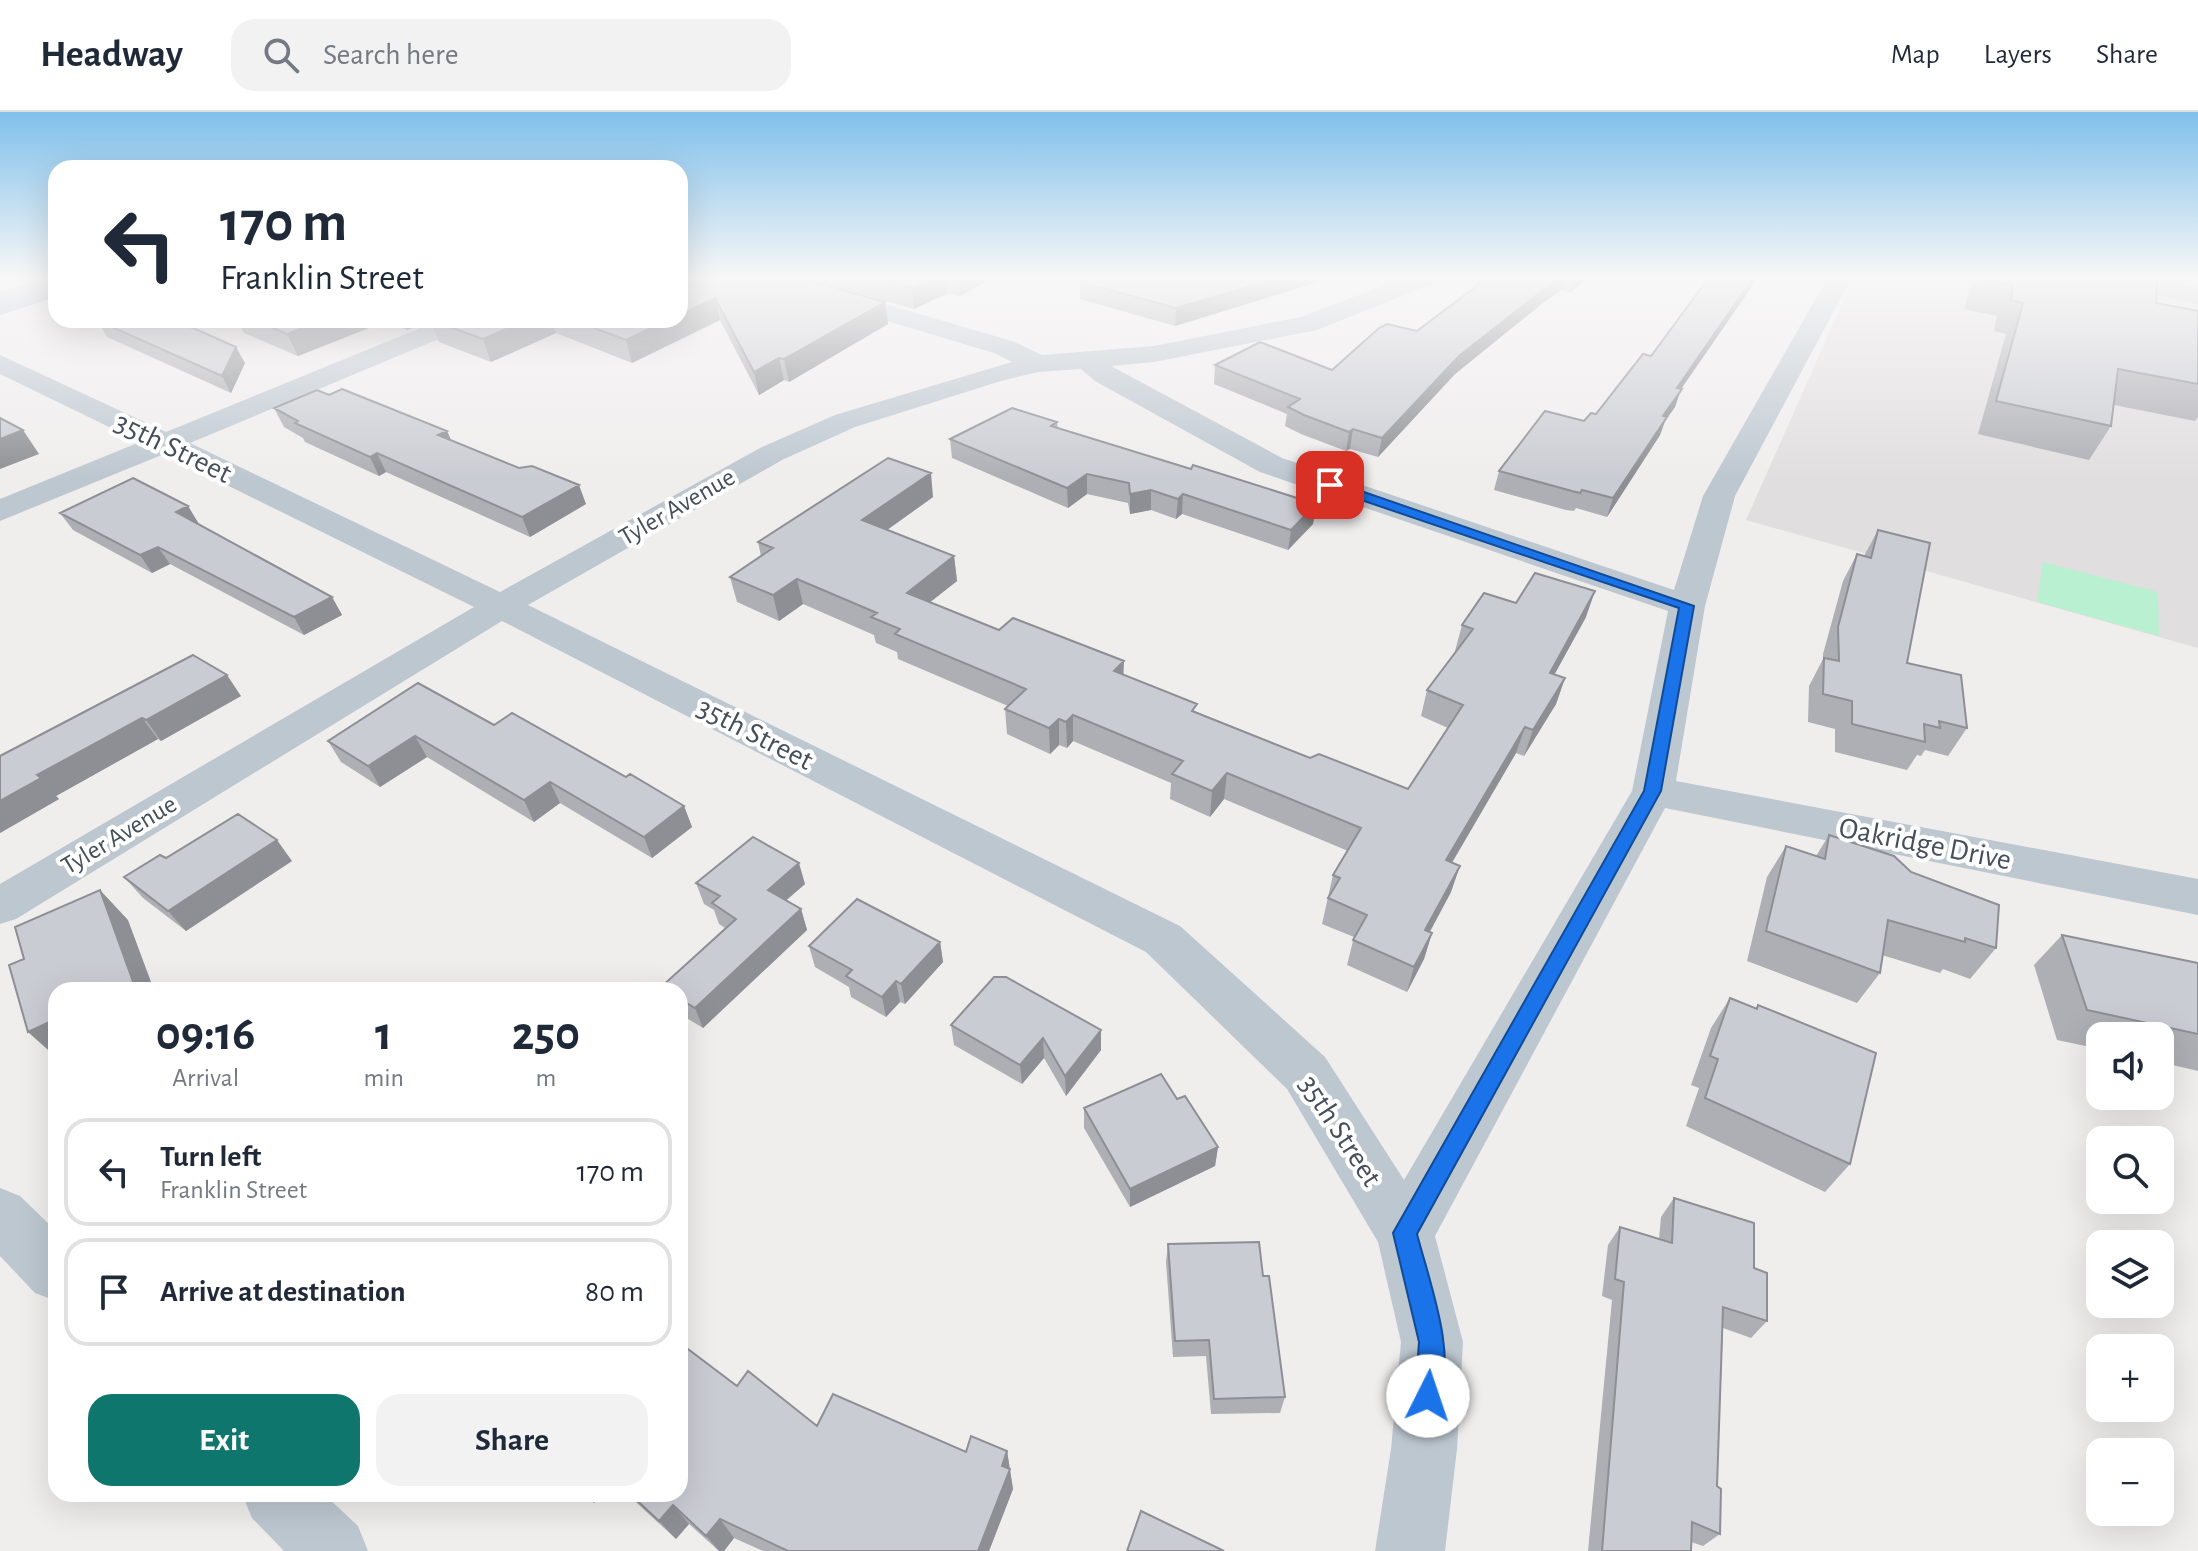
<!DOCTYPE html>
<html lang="en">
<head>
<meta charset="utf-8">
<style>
  :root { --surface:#fff; --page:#f2f2f3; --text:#1f2937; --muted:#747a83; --line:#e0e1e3; --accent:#0f766e }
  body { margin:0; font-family:"Alegreya Sans",sans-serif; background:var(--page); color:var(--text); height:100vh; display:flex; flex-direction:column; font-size:30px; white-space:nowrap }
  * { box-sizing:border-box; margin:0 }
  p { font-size:26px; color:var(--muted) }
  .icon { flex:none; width:44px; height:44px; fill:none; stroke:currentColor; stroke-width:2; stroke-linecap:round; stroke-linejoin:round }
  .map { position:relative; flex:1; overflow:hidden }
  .side { position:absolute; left:48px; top:870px; width:640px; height:520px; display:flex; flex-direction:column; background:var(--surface); border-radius:24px; box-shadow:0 8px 32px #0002 }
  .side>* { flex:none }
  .guide { position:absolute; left:48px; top:48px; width:640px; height:168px; border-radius:24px; box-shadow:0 8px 32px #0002; background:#fff; color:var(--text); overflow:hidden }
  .buttons { position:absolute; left:2086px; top:910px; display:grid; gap:16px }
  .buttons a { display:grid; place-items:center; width:88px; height:88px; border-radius:16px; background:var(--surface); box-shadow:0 8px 32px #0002; font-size:40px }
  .pin { position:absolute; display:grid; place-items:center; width:68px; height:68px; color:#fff; margin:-34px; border-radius:16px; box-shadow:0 4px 12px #0006 }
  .me { position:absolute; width:88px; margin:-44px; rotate:4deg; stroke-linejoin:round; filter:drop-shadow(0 0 6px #0008) }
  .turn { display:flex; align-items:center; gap:28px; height:168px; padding:0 40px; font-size:36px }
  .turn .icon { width:104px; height:104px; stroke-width:2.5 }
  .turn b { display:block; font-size:56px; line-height:68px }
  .eta { display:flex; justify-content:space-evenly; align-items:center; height:136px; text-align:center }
  .eta b { font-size:48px; font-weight:700; line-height:56px }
  .button { display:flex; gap:16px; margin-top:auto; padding:16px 40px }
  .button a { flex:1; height:92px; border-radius:24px; background:var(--accent); color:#fff; font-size:32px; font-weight:700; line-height:92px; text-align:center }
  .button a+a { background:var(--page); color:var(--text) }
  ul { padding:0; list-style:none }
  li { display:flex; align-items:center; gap:24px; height:108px; margin:0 16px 12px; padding:0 24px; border:4px solid var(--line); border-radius:24px }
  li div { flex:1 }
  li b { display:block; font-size:30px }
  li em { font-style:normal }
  header { display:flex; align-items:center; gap:48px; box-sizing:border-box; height:112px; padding:0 40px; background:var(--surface); border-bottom:2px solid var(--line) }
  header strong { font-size:38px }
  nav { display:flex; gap:44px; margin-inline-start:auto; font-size:28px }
  .search { width:560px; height:72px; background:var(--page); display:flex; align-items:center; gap:20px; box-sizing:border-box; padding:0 28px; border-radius:24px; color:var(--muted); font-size:30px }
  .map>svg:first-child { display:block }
</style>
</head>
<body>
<header>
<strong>Headway</strong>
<div class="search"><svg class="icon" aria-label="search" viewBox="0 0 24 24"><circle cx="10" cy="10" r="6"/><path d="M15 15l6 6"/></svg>Search here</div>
<nav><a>Map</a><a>Layers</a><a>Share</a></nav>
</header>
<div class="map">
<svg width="2198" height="1439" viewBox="0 0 2198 1439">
  <rect width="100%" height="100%" fill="#f0eded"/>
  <path fill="#e1dedf" d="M1853,167H2076L2198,191V536L1746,408Z"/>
  <path fill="#b9f0d2" d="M2043,450L2158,480L2159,524L2037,490Z"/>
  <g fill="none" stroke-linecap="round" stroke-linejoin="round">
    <path fill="#bdc7d0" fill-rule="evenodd" d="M41,167H56V178L0,196V180Z
      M761,167H799L1012,229L1042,243L1154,234L1301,205L1401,167H1435L1432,172L1317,218L1154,250L1111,254L1282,346L1674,478L1703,384L1827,167H1851L1735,384L1705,494L1676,669L2198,767V803L1665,696L1435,1124L1463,1230L1457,1337L1445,1439H1375L1391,1337L1401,1230L1378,1130L1287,977L1146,840L502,509L16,807L0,812V772L474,495L164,342L0,409V387L140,330L0,262V243L166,320L440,208H476L472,213L190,331L500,480L760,336L835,303L1012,250L994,241L764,172ZM1081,257L1095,269L1260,360L1668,499L1632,679L1404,1068L1325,945L1180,814L528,493L782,348L855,315L1001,269L1038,260Z
      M2098,167H2148L2198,176V192L2110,174L2101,172Z
      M0,1076L20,1084L56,1119V1189L35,1181L0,1144Z
      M242,1382H324L358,1414L368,1439H284L252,1406Z"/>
    <path fill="#acbace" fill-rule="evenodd" d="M56,170V185L0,203V187Z"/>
  </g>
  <path fill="#aeafb5" d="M680,167L885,190L888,212L789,270L784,268L759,283L720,208L632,251L556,221L491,250L439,230L430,209L407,218L384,210L298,244L244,221L237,208H680Z
    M809,167H990L960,184L948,181L914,197Z
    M1486,167H1586L1570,181L1561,178L1544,190L1455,262L1378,345L1350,337L1346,339L1301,322L1285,314L1287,302L1214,272L1215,253L1332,258L1417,219Z
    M1708,167H1757L1681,277L1675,295L1665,309L1660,323L1607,405L1576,396L1574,399L1566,398L1494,378L1499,359L1596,302L1651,244Z
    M1973,167H2157L2156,191L2198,199V305L2195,309L2114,293L2111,314L2089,348L1978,322L2006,222L1994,219L1997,204L1964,197Z
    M1325,168L1175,214L1080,187V170Z
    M98,209L245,251L231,281L107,225Z
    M329,283L447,319L451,328L586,392L530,425L386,360L379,364L305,330L303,326L284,315L274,296Z
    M1057,310L1058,316L1191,357L1316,392L1313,412L1288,438L1182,402L1176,407L1151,398L1130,402L1128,391L1087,382L1068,396L952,346L950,327Z
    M933,385L887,418L954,444L957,469L930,490L999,518L1124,563L1197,600L1310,646L1408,677L1448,616L1421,604L1427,578L1456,539H1455L1462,513L1516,491L1586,505L1554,563L1565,566L1556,592L1524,644L1516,641L1452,751L1451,780L1430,820L1432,821L1424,847L1407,880L1347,853L1354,825L1322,812L1333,763L1348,739L1224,687L1210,705L1170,687L1171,671L1073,629L1067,636L1059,633L1050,642L1007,622L1005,597L1008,594L898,547L897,540L876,531L874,523L803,492L779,509L737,490L730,465L761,444L758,430Z
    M188,394L198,412L332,485L342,503L304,523L170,452L152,461L73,418L60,401Z
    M1878,418L1907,551L1967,616L1948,644L1925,638L1921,644L1917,643L1907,658L1835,640V617L1808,610L1809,574L1823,547V542L1843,469L1857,442L1864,444Z
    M193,543L241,584L161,629L158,627L56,684L59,687L0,721V644Z
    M494,613L626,665L684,694L692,715L652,746L560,691L534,710L427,645L380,675L341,650L328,629Z
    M1829,723L1996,836L1970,867L1943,857L1940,861L1882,843L1880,861L1857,891L1747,849L1767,765L1786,734L1816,744Z
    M166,746L292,749L186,819L143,786L124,765Z
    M696,771L805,772L786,788L801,797L807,818L703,916L680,902V878H662L661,875L725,816L719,812L714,798L704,792Z
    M2062,823L2198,851V959L2160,950V924H2100V937L2057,928L2034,853Z
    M940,830L943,850L905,892L900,890L886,905L851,885L849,875L815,855L809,834Z
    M1730,886L1755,897L1758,893L1850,1052L1825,1080L1686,1014L1699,976L1691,973L1711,916Z
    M951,913L1101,918V938L1066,984L1044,946L1022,972L954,933Z
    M1177,987L1218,1035L1215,1054L1130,1095L1084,1016V996Z
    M1674,1086L1754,1156L1767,1209L1751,1226L1723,1216L1717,1374L1720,1422L1703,1434L1691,1430V1439H1588L1612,1188L1602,1184L1608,1133L1620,1115L1659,1127L1661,1105Z
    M1168,1132L1263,1164L1285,1285L1280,1301L1211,1302L1206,1244L1173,1245L1166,1150Z
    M737,1274L817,1314L966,1340L1007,1339L1013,1377L989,1439H763L734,1426L724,1439H719L689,1412L676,1427L627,1382H680Z"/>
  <path fill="#8d8f94" d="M930,167H946L948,181L914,197L912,176Z
    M958,167H990L960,184Z
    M1274,167H1327L1175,214L1176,196Z
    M1557,167H1564L1561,178L1544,190L1455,262L1378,345L1382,326L1459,244Z
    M1574,167H1586L1570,181Z
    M1752,167H1757L1681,277L1675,295L1665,309L1660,323L1607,405L1613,386L1663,304L1677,276Z
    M715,186L720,208L632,251L626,228L668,208H680V203Z
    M885,190L888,212L789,270L784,247Z
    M322,208H383L384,210L298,244L287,222Z
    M403,208H433L407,218Z
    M527,208H551L556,221L491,250L483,227Z
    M236,235L245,251L231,281L222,264Z
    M779,246L784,268L759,283L754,260Z
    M1353,317L1350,337L1346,339L1349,320Z
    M23,318L39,342L0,357V327Z
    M447,319L455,338L438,323Z
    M377,341L386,360L379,364L370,345Z
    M931,361L933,385L866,433L862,408Z
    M1087,362V382L1068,396L1067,376Z
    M579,373L586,392L530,425L522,405Z
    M1151,378V398L1130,402V382Z
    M1183,382L1182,402L1176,407L1178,387Z
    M1316,392L1313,412L1288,438L1291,418Z
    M188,394L199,412L187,417L176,400Z
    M158,435L170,452L152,461L140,443Z
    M954,444L957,469L910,506L907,481Z
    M797,467L803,492L779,509L773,483Z
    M1595,479L1586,505L1541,587L1550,561Z
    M332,485L342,503L304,523L294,505Z
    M1124,549L1123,575L1114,559Z
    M227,563L241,584L161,629L146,608Z
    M1565,566L1556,592L1524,644L1533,618Z
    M1073,603V629L1067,636L1066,610Z
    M142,606L158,627L56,684L59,687L0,721V689L37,663Z
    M1059,607V633L1050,642L1049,616Z
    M1525,615L1516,641L1438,774L1446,748Z
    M415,624L427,645L380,675L368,654Z
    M1227,661L1224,687L1210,705L1212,679Z
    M550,670L560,691L534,710L524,688Z
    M684,694L692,715L652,746L644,725Z
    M277,728L292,749L186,819L168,799Z
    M799,751L805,772L774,799L768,778Z
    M1460,754L1451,780L1417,843L1425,818Z
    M100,778L128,808L154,878H136Z
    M801,797L807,818L703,916L695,896Z
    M1432,821L1424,847L1407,880L1414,855Z
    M940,830L943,850L905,892L901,872Z
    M896,869L900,890L886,905L882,885Z
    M56,907V945L28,920Z
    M1101,918V938L1066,984L1065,964Z
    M1043,926L1044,946L1022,972L1020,953Z
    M1218,1035L1215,1054L1130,1095V1077Z
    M1007,1339L1013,1377L989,1439H978L1002,1354Z
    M584,1382H602L594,1391Z
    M673,1393L689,1412L676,1427L659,1409Z
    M720,1407L734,1426L724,1439H719L706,1424Z"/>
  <path fill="#caccd3" stroke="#8d8f94" stroke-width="2" d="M680,167H805L885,190L784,247L779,246L754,260L715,186L680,203Z
    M881,167H930L912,176Z
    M1085,167H1274L1176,196L1080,170Z
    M1486,167H1557L1459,244L1382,326L1353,317L1349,320L1304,303L1288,295L1300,287L1215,253L1260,230L1332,258L1379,216L1387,212L1417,219Z
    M1708,167H1752L1677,276L1682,277L1663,304L1667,305L1613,386L1582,378L1580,381L1572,379L1499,359L1545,299L1584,309L1591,301L1596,302L1643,242L1651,244Z
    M1981,167H2157L2156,191L2198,199V272L2118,257L2111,314L1996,289L2023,191L2011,188L2013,173Z
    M100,208H175L236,235L222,264L98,209Z
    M254,208H322L287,222Z
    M430,208H527L483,227Z
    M573,208H668L626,228Z
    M342,277L447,319L438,323L519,356L532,354L579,373L522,405L377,341L370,345L295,311L298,309L274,296L317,278L329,283Z
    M1012,296L1057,310L1051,314L1191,357L1193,353L1316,392L1291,418L1183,382L1178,387L1151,378L1130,382L1129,371L1087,362L1067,376L950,327Z
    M0,306L23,318L0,327Z
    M888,346L931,361L862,408L954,444L907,481L999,518L1013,506L1124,549L1114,559L1197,592L1192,599L1310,646L1319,642L1408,677L1463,593L1427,578L1473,517L1462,513L1484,481L1516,491L1535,461L1595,479L1550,561L1565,566L1533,618L1525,615L1446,748L1460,754L1425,818L1432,821L1414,855L1353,828L1367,803L1328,786L1340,766L1333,763L1361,716L1227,661L1212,679L1172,662L1183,649L1073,603L1066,610L1059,607L1049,616L1005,597L1026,577L895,522L900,517L871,505L877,501L797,467L773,483L730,465L773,436L758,430Z
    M133,366L188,394L176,400L332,485L294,505L158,435L140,443L60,401Z
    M1878,418L1930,431L1907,551L1961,563L1967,616L1939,609L1940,616L1924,612L1925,630L1852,612V589L1823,582L1824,546L1839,549L1838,515L1857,442L1871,446Z
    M193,543L227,563L146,608L142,606L37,663L41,666L0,689V644Z
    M418,571L494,613L512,601L626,665L630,662L684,694L644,725L550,670L524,688L415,624L368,654L328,629Z
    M238,702L277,728L168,799L124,765L160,743L166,746Z
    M1829,723L1894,744L1911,760L1999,793L1996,836L1965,826V830L1888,808L1880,861L1766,819L1786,734L1825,747Z
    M753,725L799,751L768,778L801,797L695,896L680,887V878H666L661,875L736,807L712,791L720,784L696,771Z
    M100,778L136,878H56V907L28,920L9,853L24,847L15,815Z
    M857,787L940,830L901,872L896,869L882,885L846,864L852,858L809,834Z
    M2062,823L2198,851V922L2087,898Z
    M994,865H1006L1101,918L1065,964L1043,926L1020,953L951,913Z
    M1730,886L1757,897L1758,893L1876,941L1850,1052L1705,986L1718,947L1710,944Z
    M1161,962L1177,987L1185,984L1218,1035L1130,1077L1084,996Z
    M1674,1086L1754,1111V1156L1767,1161V1209L1723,1195L1717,1374L1721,1377L1720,1422L1692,1410L1691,1439H1602L1624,1170L1615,1167L1620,1115L1672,1131Z
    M1259,1130L1263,1164H1269L1285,1285L1214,1287L1209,1228L1175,1229L1168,1132Z
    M680,1231L737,1274L748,1259L817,1314L833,1282L966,1340L971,1324L1007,1339L1002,1354L1010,1357L978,1439H788L720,1407L706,1424L673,1393L659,1409L630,1382H680Z
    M1141,1399L1224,1439H1127Z"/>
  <linearGradient id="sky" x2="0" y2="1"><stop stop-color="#80c0eb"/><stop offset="0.45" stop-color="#f8f7f7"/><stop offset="1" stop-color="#f8f7f7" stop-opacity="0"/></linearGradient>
  <rect width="2198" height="368" fill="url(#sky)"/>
  <path fill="#1a73e8" stroke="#114b97" stroke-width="2" d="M1326,370H1335L1694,494L1661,679L1417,1122C1430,1172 1458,1244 1438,1293L1428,1297L1419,1293L1415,1284L1419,1230L1393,1121L1644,679L1679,496L1326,376Z"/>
  <g text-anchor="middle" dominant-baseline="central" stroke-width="8" stroke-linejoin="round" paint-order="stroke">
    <g font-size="26" fill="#454f5b" stroke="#fff">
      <text transform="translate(677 395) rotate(-30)">Tyler Avenue</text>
      <text transform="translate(119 723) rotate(-31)">Tyler Avenue</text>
    </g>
    <g font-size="30" fill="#454f5b" stroke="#fff">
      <text transform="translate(173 336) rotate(26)">35th Street</text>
      <text transform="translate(755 622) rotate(27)">35th Street</text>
      <text transform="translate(1925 732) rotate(11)">Oakridge Drive</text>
      <text transform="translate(1340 1019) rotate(57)">35th Street</text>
    </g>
  </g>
</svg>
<div class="buttons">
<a><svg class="icon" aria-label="sound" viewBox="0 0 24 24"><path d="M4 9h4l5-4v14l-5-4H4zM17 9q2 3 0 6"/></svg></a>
<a><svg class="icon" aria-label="search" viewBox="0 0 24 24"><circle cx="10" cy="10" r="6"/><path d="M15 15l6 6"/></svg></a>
<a><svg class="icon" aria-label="layers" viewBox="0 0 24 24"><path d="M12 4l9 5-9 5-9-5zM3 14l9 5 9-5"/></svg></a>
<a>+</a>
<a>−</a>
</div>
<div class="pin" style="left:1330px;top:373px;background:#d93025"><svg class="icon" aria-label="arrive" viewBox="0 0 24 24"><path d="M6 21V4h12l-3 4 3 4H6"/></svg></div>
<svg class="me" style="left:1428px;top:1284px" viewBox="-20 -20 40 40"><circle r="19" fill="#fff"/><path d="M0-13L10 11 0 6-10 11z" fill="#1a73e8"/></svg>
<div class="guide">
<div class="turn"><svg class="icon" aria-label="left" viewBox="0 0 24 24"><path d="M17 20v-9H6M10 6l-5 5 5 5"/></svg><div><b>170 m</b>Franklin Street</div></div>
</div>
<section class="side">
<div class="eta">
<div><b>09:16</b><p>Arrival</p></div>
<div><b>1</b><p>min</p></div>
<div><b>250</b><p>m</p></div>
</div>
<ul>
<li><svg class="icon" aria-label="left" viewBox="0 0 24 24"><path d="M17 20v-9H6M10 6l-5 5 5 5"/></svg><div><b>Turn left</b><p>Franklin Street</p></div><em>170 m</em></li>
<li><svg class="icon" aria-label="arrive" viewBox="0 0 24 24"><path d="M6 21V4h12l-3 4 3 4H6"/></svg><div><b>Arrive at destination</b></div><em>80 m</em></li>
</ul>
<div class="button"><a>Exit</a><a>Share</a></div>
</section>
</div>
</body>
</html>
